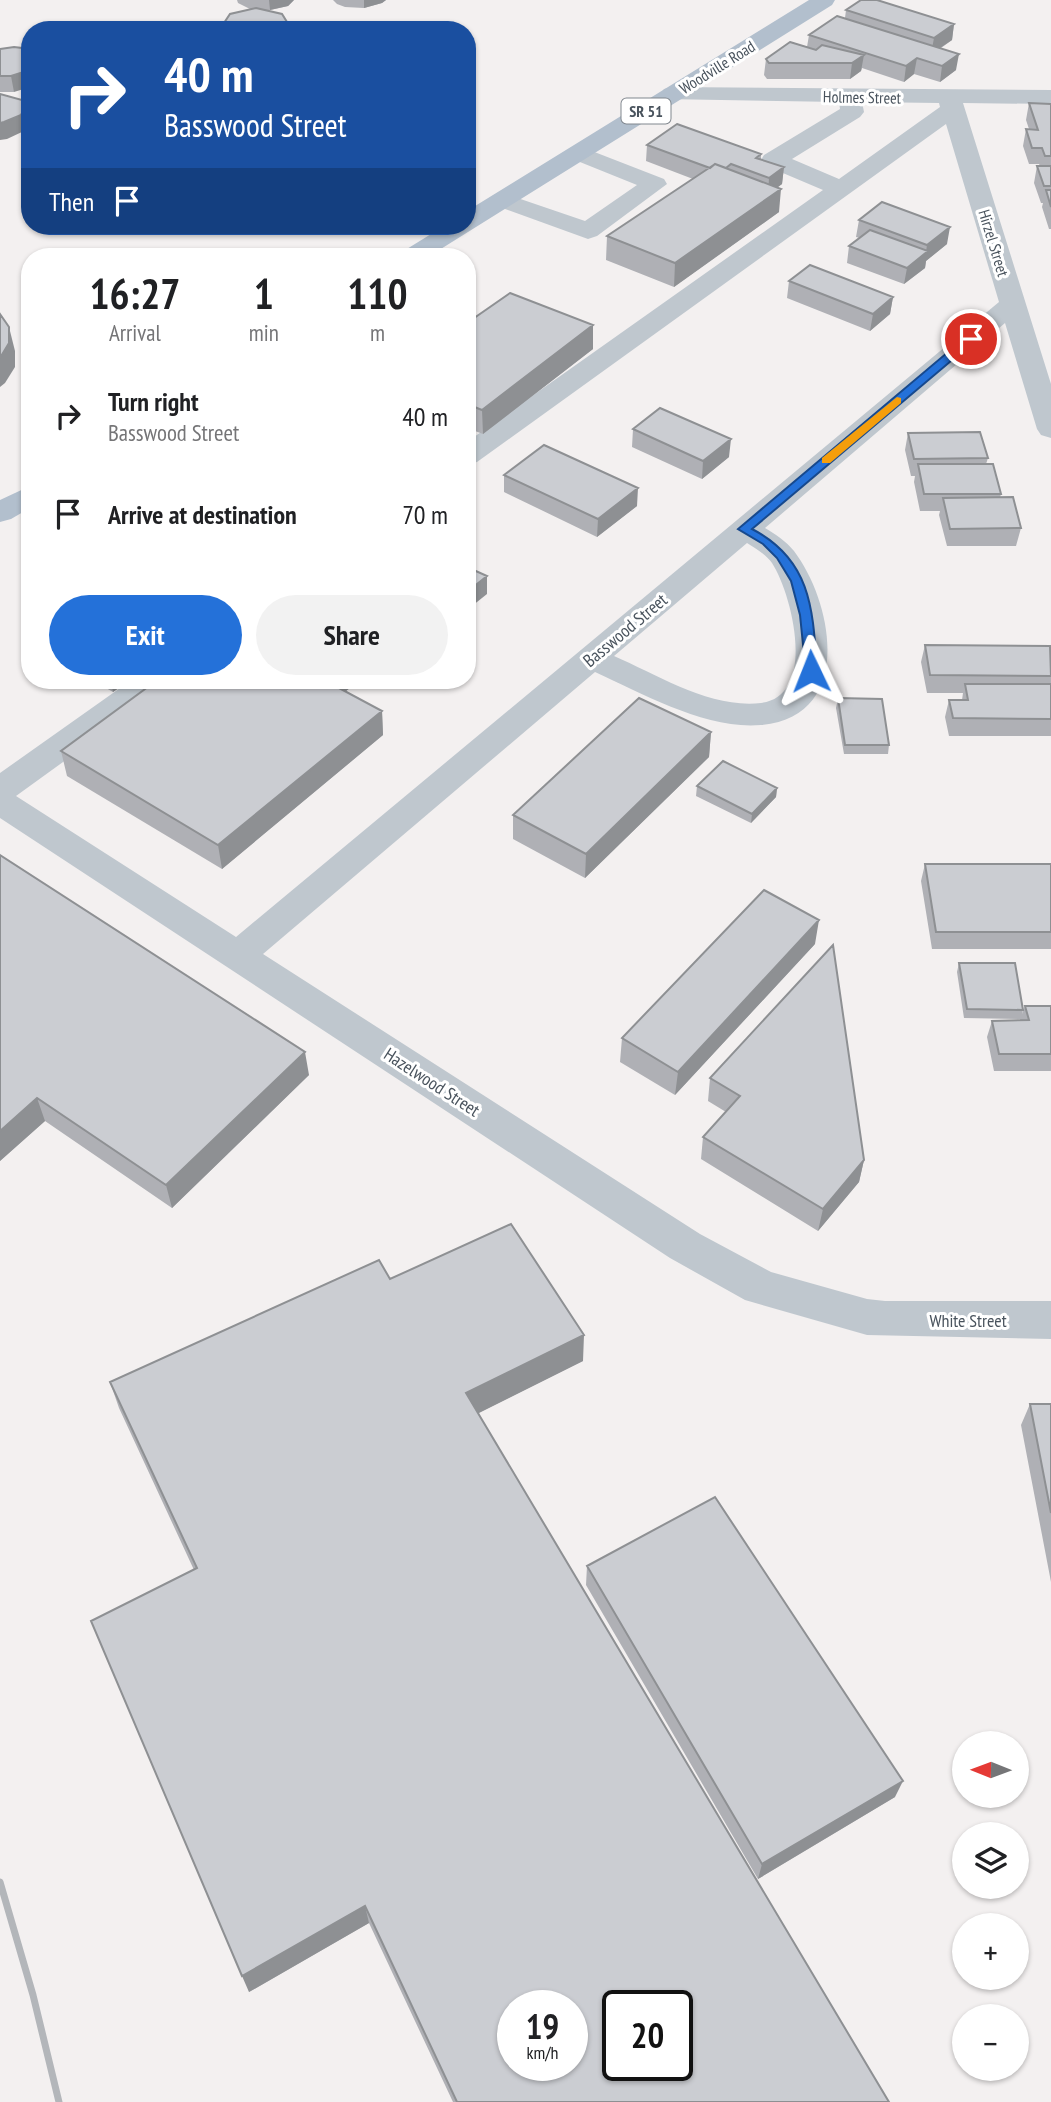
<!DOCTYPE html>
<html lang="en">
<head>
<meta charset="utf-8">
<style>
  :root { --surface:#fff; --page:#f2f2f2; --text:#202124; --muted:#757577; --accent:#2471d9 }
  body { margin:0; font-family:"PT Sans Narrow",sans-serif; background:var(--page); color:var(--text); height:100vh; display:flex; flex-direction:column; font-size:26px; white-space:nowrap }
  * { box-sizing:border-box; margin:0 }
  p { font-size:23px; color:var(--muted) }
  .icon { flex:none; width:38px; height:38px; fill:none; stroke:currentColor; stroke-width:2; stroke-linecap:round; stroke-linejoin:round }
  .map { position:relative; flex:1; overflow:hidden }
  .sheet { position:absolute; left:21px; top:248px; width:455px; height:441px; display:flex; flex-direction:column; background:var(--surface); border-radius:28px; box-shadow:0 2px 5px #0004 }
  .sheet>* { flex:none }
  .guide { position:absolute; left:21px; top:21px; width:455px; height:214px; border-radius:28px; box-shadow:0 2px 5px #0004; background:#1a4fa0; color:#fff; overflow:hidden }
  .needle { width:46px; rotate:271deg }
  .controls { position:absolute; left:952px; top:1731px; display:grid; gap:14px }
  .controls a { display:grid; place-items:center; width:77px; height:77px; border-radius:50%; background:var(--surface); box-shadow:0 2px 5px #0004; font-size:35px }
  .speed { position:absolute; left:497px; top:1990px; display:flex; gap:14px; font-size:35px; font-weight:700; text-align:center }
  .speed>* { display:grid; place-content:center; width:91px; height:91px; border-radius:50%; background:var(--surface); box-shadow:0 2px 5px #0004; line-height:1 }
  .speed small { font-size:18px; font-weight:400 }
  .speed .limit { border:4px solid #111; border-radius:10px; background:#fff; color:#111 }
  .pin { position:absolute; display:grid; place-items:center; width:60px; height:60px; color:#fff; margin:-30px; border:4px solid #fff; border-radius:50%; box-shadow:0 2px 7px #0007 }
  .me { position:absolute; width:77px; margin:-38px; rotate:358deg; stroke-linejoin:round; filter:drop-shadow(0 0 5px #0008) }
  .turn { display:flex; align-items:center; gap:24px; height:147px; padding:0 28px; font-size:32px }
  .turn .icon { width:91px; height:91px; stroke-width:2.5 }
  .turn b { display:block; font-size:49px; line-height:60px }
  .then { display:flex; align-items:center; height:66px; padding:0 28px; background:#0003; gap:14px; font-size:26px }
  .eta { display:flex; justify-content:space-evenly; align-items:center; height:119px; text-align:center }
  .eta b { font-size:42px; font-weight:600; line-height:49px }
  .action { display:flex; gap:14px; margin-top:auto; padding:14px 28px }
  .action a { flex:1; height:80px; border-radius:42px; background:var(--accent); color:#fff; font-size:28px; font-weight:600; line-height:80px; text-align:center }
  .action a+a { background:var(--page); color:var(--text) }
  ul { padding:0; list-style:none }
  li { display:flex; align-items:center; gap:21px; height:98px; padding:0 28px }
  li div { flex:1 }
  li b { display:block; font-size:26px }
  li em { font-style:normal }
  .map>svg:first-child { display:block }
</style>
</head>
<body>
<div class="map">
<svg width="1051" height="2102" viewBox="0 0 1051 2102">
  <rect width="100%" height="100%" fill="#f3f0f0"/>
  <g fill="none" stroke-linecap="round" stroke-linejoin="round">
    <path fill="#bfc7ce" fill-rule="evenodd" d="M672,87L1051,90V104L963,103L1051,384V438L1041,435L1037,429L1005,323L765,528C775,534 786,541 794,551C834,604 854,717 761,725C707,730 643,694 595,672L263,954L700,1234L771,1272L867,1299L885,1301H1051V1339L867,1335L745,1300L670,1258L0,818V773L130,681H168L164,689L16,796L236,937L999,302L946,124L477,462L467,465V442L823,190L764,165L761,160L764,155L840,109L839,102L664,99L660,94L664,89ZM862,102L939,103L940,107L839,179L792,159L860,117L864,112ZM747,543C756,549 766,554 772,563C792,594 818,696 761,703C711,709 658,675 614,656Z
      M579,146L664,179L667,184L597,236L588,239L494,205L491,200L494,195L503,193L585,221L637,185L570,158L567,153L570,148Z"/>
    <path fill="#b2bfcd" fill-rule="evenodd" d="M809,0H835L832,5L428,257H398L402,252L444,226H467V211Z
      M30,486V508L11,519L0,522V500Z"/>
    <path stroke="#b3b6ba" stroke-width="7" d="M0,1882L33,1995L59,2102"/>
  </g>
  <path fill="#afb0b5" d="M237,0H294L288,6L270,10H266L287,22V30H225L224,23L250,9L238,3Z
    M333,0H386L382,3L364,8L345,7L337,4Z
    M846,10L954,24L952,40L941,48L956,70L940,82L914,74L904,82L862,68L861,71L850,79H767L764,75L766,59L807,47L809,35L845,18Z
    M14,47V92H0V49Z
    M1029,103L1051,104V229H1049L1042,207L1043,203H1041L1034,183L1037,166H1040L1039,164H1029L1023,146L1026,129H1029L1026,120Z
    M647,145L761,154V159L784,167L782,184L777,187L779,212L674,287L606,260L607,236L693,179L646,161Z
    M859,220L947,244L926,261L925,268L904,284L847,263L849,246L860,238L856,237Z
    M789,281L893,297L890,314L870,331L787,298Z
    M467,323L593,325V349L483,434L467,428Z
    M633,429L729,457L702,479L632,447Z
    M908,433L988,458L986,464L1001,494L1000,498L1021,528L1016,546H947L939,515L940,511H920L914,482L915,476H911L905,450Z
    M504,475L637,506L597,537L504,492Z
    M925,645L1051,648V736H949L945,717L949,700H962L963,693H927L921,662Z
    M94,681H129L113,692Z
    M156,681H359L346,691L382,711L383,735L222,869L67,776L61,751Z
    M838,698L889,745L888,754H844L836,708Z
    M711,732L709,757L585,878L513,839V815Z
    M697,786L777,788L776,797L751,823L696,796Z
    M0,855L309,1075L172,1208L45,1121L0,1161Z
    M925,864H1051V949H932L921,881Z
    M815,944L675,1095L620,1062L622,1038Z
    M959,963L1023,1010L1021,1019L964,1018L957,972Z
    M1025,1006H1051V1071H994L987,1037L992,1021L1020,1020Z
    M710,1078L864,1160L859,1182L818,1231L701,1159L703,1137L726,1112L708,1101Z
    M390,1279L583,1361L478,1413L889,2102H453L369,1923L249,1992L194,1570L119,1408L110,1382Z
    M1030,1404H1051V1582L1021,1425Z
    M587,1566L895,1797L758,1879L586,1585Z"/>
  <path fill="#8e9093" d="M269,0H294L288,6L270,10Z
    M364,0H386L382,3L364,8Z
    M287,22V30H277Z
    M954,24L952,40L931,54L934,38Z
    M959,54L956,70L940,82L942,66Z
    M864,55L861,71L850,79L852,63Z
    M917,58L914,74L904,82L906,66Z
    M30,70V87L14,92L11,76Z
    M24,109L27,126L24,131L7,139L0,140V123Z
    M784,167L782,184L768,195L769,178Z
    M781,189L779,212L674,287L675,263Z
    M950,227L947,244L926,261L925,268L904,284L907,268L926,252L927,245Z
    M893,297L890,314L870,331L873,314Z
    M593,325V349L483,434L482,410Z
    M9,327L15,351V367L5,383L0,387V358Z
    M731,439L729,457L702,479L703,461Z
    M638,488L637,506L597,537L598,519Z
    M487,576V594L467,610V592Z
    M111,681H129L113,692Z
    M335,681H359L333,701L331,684Z
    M382,711L383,735L222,869L218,845Z
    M711,732L709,757L585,878L586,854Z
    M777,788L776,797L751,823L752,814Z
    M819,920L815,944L675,1095L678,1072Z
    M305,1052L309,1075L172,1208L166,1185Z
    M37,1098L45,1121L0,1161V1131Z
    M864,1160L859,1182L818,1231L823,1209Z
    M584,1335L583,1361L467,1419L466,1393Z
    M903,1781L895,1797L758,1879L762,1864Z
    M365,1906L369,1923L249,1992L242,1976Z"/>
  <path fill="#cbcdd2" stroke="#8e9093" stroke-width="2" fill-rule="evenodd" d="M861,0H877L954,24L934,38L846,10Z
    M256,8L282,14L287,22L284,27L277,30H229L224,23L230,14Z
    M837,16L959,54L942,66L917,58L906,66L809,35Z
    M790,42L816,50L822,45L864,55L852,63H769L766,59Z
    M14,47L30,49V70L11,76H0V49Z
    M0,94L22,100L24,109L21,115L4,122L0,123Z
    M1029,103L1051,104V156H1045L1042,148H1032L1026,129L1038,130Z
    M677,124L761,154L756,158L784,167L769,178L731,164L726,168L715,164L710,168L647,145Z
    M715,164L781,189L675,263L607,236Z
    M1037,166H1051V186H1044Z
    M1046,190H1051V207Z
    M882,202L950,227L927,245L859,220Z
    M870,230L928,251L907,268L849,246Z
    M810,265L893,297L873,314L789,281Z
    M510,293L593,325L482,410L467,404V323Z
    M0,314L9,327V343L0,358Z
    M660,408L731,439L703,461L633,429Z
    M980,432L988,458L914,459L908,433Z
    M544,445L638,488L598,519L504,475Z
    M918,464H993L1001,494H924Z
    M1013,497L1021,528L950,529L943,498Z
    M467,567L487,576L467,592Z
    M925,645L1050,646L1051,676L930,675Z
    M156,681H326L382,711L218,845L61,751Z
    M965,684H1051V719L953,718L949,700H968Z
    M639,698L711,732L586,854L513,815Z
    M838,698L882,699L889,745H845Z
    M723,761L777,788L752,814L697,786Z
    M0,855L305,1052L166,1185L37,1098L0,1131Z
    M925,864H1051V932H936Z
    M764,890L819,920L678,1072L622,1038Z
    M833,945L864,1160L823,1209L703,1137L740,1096L710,1078Z
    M959,963H1015L1023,1010L967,1009Z
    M1025,1006H1051V1054H999L992,1021L1029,1020Z
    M511,1224L584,1335L466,1393L889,2102H457L365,1906L242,1976L91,1621L197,1568L110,1382L379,1260L390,1279ZM513,2006H572V2065H513ZM618,2006H677V2065H618Z
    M1030,1404H1051V1513Z
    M715,1497L903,1781L762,1864L587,1566Z"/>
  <path fill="#2471d9" stroke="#17498d" stroke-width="2" d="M967,336L977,339L752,529C812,560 813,611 817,671L811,676L806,674L800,615L791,581L777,558L763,544L738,529Z"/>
  <path fill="#f59e0b" d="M897,397L901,398V403L830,463H822V458Z"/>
  <g text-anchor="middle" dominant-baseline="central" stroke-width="6" stroke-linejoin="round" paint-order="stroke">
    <g font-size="16" fill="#49535d" stroke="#fff">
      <text transform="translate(717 67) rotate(-32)">Woodville Road</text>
      <text transform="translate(862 97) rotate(1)">Holmes Street</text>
      <text transform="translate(994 243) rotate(73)">Hirzel Street</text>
    </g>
    <rect fill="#fff" stroke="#80878e" stroke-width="2" x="621.5" y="98.5" width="49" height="25" rx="5"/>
    <g font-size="16" font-weight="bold" fill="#49535d">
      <text x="646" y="111">SR 51</text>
    </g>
    <g font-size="18" fill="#49535d" stroke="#fff">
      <text transform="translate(625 630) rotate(-40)">Basswood Street</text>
      <text transform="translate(432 1082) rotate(33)">Hazelwood Street</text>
      <text x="968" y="1320">White Street</text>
    </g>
  </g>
</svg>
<div class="controls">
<a><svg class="needle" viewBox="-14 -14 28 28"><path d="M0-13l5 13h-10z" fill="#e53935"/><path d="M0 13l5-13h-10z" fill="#757577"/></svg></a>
<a><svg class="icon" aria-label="layers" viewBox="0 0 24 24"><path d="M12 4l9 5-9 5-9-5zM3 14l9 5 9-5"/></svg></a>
<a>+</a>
<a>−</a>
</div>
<div class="speed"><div>19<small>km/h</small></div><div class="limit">20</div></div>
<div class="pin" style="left:971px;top:339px;background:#d93025"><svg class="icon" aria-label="arrive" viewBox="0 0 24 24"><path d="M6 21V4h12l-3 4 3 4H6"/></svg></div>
<svg class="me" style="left:811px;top:671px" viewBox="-20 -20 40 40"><path d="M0-17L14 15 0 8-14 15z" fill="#2471d9" stroke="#fff" stroke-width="4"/></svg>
<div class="guide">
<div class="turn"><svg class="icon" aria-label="right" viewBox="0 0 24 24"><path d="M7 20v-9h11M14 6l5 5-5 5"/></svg><div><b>40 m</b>Basswood Street</div></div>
<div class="then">Then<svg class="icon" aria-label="arrive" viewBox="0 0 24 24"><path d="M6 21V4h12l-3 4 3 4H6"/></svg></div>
</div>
<section class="sheet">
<div class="eta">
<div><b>16:27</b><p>Arrival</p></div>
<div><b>1</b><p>min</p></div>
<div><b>110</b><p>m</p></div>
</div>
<ul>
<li><svg class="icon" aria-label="right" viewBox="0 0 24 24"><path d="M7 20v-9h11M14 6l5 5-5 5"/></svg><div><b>Turn right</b><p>Basswood Street</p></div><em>40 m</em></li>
<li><svg class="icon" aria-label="arrive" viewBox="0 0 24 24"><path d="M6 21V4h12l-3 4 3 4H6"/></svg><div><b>Arrive at destination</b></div><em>70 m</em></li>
</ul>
<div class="action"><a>Exit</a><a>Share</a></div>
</section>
</div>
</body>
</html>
